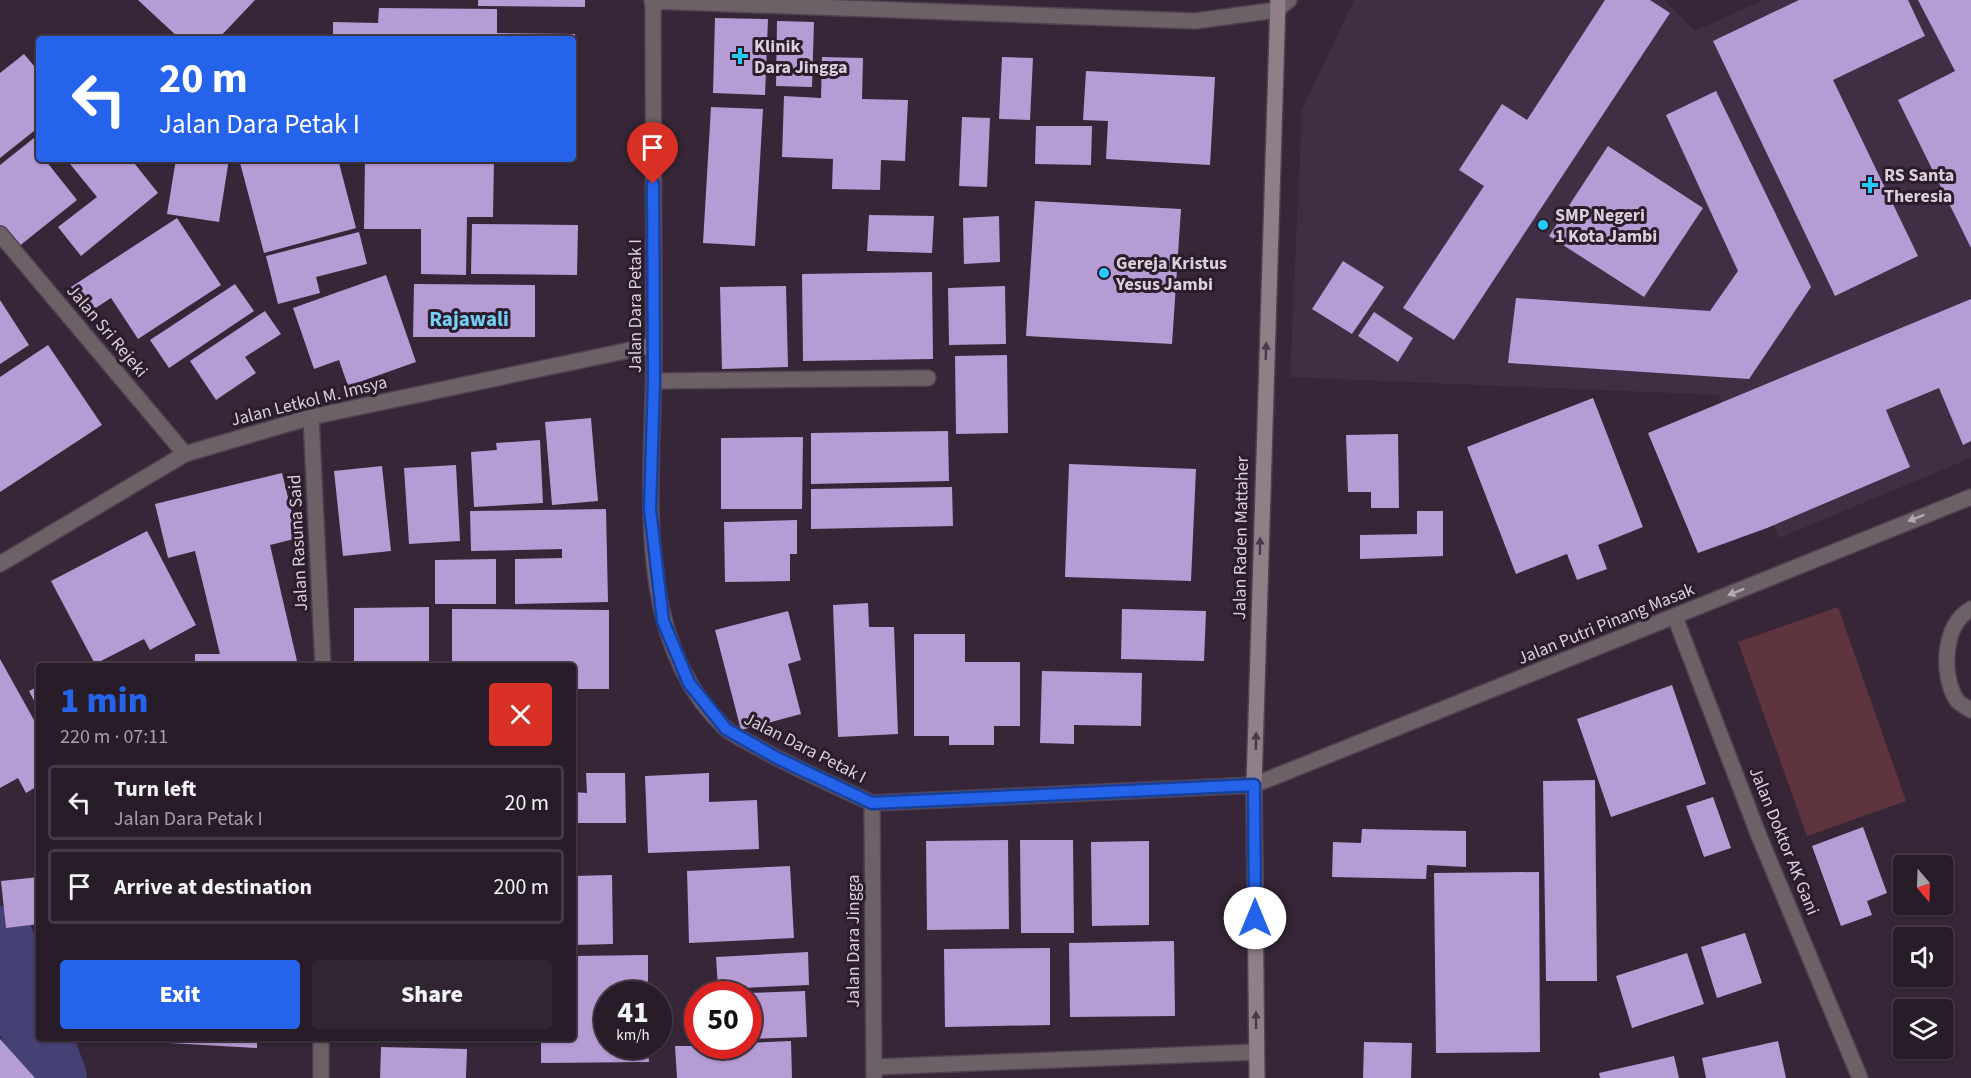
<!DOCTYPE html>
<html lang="en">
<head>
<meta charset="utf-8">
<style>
  :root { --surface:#281c29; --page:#302531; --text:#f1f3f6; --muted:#a5a1a8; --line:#443a46; --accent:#2563eb }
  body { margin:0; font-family:"Source Sans 3",sans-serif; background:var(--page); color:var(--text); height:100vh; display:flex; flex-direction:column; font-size:22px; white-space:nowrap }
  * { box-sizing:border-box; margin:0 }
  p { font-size:20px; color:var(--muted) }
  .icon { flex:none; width:33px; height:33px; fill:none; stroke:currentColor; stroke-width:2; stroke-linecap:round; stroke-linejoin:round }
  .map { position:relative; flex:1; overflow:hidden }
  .drawer { position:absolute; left:36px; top:663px; width:540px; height:378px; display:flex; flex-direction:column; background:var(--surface); border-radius:6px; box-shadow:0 2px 4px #0004,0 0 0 2px var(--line) }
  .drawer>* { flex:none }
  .banner { position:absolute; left:36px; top:36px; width:540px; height:126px; border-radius:6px; box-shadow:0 2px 4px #0004,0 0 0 2px var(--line); background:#2563eb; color:#fff; overflow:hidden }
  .needle { width:39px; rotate:161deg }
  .tools { position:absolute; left:1893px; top:855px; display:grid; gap:12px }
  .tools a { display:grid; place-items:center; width:60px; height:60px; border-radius:6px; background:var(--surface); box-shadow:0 2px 4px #0004,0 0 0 2px var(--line); font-size:30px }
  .speed { position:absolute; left:594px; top:981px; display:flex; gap:12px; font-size:30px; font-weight:700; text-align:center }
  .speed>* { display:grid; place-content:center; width:78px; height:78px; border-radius:50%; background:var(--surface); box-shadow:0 2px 4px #0004,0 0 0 2px var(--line); line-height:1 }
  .speed small { font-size:15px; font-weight:400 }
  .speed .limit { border:9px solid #d22; background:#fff; color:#111 }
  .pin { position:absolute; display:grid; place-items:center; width:51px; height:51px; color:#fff; margin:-62px -26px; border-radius:50% 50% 50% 0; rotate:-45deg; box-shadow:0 0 6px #0007 }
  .pin .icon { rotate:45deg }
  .me { position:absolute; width:66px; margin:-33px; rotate:0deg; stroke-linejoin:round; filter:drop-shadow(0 0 4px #0008) }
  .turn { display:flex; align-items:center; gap:21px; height:126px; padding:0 24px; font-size:27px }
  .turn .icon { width:78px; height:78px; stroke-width:2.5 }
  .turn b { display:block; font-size:42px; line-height:51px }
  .round { display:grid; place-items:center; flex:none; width:63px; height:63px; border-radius:6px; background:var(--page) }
  .overview { display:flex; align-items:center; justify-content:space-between; height:102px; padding:0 24px }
  h1 { font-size:36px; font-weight:800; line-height:45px; color:var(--accent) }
  .cta { display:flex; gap:12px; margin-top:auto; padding:12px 24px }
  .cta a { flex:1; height:69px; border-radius:6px; background:var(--accent); color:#fff; font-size:24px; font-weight:800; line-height:69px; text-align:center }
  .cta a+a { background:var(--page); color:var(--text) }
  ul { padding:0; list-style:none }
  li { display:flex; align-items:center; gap:18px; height:75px; margin:0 12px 9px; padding:0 12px; border:3px solid var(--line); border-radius:6px }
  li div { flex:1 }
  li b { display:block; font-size:22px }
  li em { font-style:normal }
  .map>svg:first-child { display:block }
</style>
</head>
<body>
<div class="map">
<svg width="1971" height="1078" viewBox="0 0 1971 1078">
  <rect width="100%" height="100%" fill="#362637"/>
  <path fill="#422e44" d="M1354,0H1664L1695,31L1763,0H1971V458L1779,538L1719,395L1290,377L1302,110Z"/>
  <path fill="#5e353f" d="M1838,607L1906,801L1807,836L1738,642Z"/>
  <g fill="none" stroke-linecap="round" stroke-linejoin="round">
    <path stroke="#454175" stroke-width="68" d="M0,940L53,1078"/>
  </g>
  <path fill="#b69cd5" d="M138,0H255L218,39H180Z
    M478,0H585V7L478,6Z
    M1605,0H1650L1670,13L1454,340L1403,308L1484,186L1459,170L1502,104L1527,120Z
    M1799,0H1908L1925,36L1833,80L1918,256L1835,296L1713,41Z
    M1918,0H1971V248L1898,100L1955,71Z
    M379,8L497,9V33L575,34V39H333V22L378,23Z
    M715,18L768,19L765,95L713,93Z
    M777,21L814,22L812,87L776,86Z
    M24,54L39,72V127L0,158V73Z
    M822,57L863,58L862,99L908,100L905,161L881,160L880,190L832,189L833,159L782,157L784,96L821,98Z
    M1002,57L1033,58L1030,120L999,119Z
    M1086,71L1215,77L1210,165L1106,159L1108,121L1083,120Z
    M1716,91L1811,287L1749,379L1508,363L1516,298L1710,311L1738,271L1666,115Z
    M711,107L763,109L755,246L703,243Z
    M962,117L990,118L987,187L959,186Z
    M1036,126H1092L1091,165L1035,164Z
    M39,134V159H49L46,161L77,200L18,247L0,225V165Z
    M1608,146L1703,208L1644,297L1549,236Z
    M66,159H131L158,193L81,256L58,227L97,197Z
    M176,159H229L219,222L167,214Z
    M239,159H338L356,228L264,253Z
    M365,159H494L493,217H467L466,275L421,274V229H364Z
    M1035,201L1181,209L1172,344L1026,336Z
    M869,215L934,216L932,253L867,251Z
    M999,216L1000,262L964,264L963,218Z
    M177,218L221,285L138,339L111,298L88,313L71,287Z
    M472,224L578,225L577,275L471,274Z
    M359,232L367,264L316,277L320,293L278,304L266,256Z
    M1343,261L1384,287L1352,334L1312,309Z
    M932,272L933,359L803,361L802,274Z
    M386,275L416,362L348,386L339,360L314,369L293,308Z
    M235,284L254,311L169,368L150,340Z
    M414,284L535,285V337H413Z
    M786,286L788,367L722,369L720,287Z
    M1005,286L1006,344L949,345L948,288Z
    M1971,299V441L1963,445L1939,388L1886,410L1910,467L1767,528L1698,553L1648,433Z
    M0,300L29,345L0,364Z
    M265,311L281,334L245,357L256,373L216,400L190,361Z
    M1374,312L1413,338L1398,362L1358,336Z
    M48,345L102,425L0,492V377Z
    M1007,355L1008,433L956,434L955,356Z
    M1593,398L1643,527L1598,545L1607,569L1577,580L1567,554L1516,574L1467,447Z
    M591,418L598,501L552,505L545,422Z
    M948,431L949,481L811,484V433Z
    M1398,434L1399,508H1371V492H1348L1346,435Z
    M803,437L802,509H721V438Z
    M540,440L543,503L474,507L471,452L497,450L496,443Z
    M1069,464L1196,469L1191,581L1065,577Z
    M456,465L460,541L409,544L404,468Z
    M382,466L391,551L343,556L334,471Z
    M282,473L298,538L270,545L297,661L280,666H195V654H220L195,551L168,558L155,504Z
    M952,487L953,526L811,529V489Z
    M606,509L608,602L515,604V559L562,558V549L471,551L470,511Z
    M1417,511H1443V556L1360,559V535L1417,534Z
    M797,520V554H790V581L725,582L724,522Z
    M147,531L196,625L150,650L144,639L95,664L51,581Z
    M496,559V604H435V560Z
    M868,603L869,627H894L898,734L838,737L833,605Z
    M429,607V666H354V608Z
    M452,609L609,610V689H573V666H452Z
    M1122,609L1206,611L1204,661L1121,659Z
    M788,611L801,660L788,664L801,714L741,730L715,630Z
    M914,634H965V662H1020V726H994V745H949V736H914Z
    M0,659L39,729V785L26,793L18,778L0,788Z
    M1042,671L1142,673L1141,726L1074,725V744L1040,743Z
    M1672,685L1706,784L1611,817L1577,719Z
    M39,686V710L29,691Z
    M586,773H625L626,823H573V792L587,793Z
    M709,773V802L757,800L759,849L648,853L645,776Z
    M1595,780L1597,981H1546L1543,781Z
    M1713,797L1731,848L1704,857L1686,806Z
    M1863,827L1887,893L1867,901L1872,915L1841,926L1812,846Z
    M1362,829L1466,831V867L1427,865L1426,879L1332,877L1333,842L1361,843Z
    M1008,840L1009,929L927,930L926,841Z
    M1020,840H1073L1074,933H1021Z
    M1149,841V925L1092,926L1091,842Z
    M790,866L794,938L689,943L687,871Z
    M1539,872L1540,1052L1436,1053L1434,873Z
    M612,875L613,944L573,945V876Z
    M39,877V924L6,928L1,881Z
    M1745,933L1762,983L1717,998L1701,947Z
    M1174,941L1175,1016L1070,1017L1069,943Z
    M1050,948V1025L945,1027L944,949Z
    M808,952L809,985L718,989L716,957Z
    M1687,953L1704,1004L1632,1028L1616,976Z
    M648,955V994H608V1046H648L649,1062L541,1063V1038H573V956Z
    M805,991L807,1037L748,1039V993Z
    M152,1038H257V1048L151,1042Z
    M437,1038H466V1041L437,1040Z
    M0,1039L35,1078H0Z
    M791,1041L792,1078H677L675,1046H748V1043Z
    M1778,1041L1786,1078H1706L1702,1058Z
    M1364,1042L1412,1043L1411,1078H1363Z
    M381,1047L467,1049L466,1078H380Z
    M1674,1056L1679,1078H1600L1599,1073Z"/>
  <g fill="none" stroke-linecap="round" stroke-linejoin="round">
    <g stroke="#504151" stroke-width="18">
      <path id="service" d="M1971,609C1943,624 1941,674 1956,699C1959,704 1966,707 1971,710"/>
    </g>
    <g stroke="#504151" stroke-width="18">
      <path id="minor" d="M653,0L654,345
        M652,1L1195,21L1277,10L1289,0
        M0,234L185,454
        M654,381L928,378
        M311,417L323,666
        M1675,617L1759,836L1860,1078
        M872,803L1254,785L1971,497
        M874,1067L1256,1052
        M321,1078V1038"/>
    </g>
    <g stroke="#504151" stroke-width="18">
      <path id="tertiary" d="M0,564L185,454L311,417L654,345C655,468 626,635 725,728C734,736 747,741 757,747C794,768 833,785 872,803L874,1078"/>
    </g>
    <g stroke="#504151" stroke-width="18">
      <path id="secondary" d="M1257,1078L1254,785L1278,0"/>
    </g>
    <use href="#service" stroke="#6c6167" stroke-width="15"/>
    <use href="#minor" stroke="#6c6167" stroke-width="15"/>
    <use href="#tertiary" stroke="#6c6167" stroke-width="15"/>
    <use href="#secondary" stroke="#907e88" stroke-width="15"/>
  </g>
  <defs><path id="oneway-solid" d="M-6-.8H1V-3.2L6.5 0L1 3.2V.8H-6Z" transform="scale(1.5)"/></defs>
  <g fill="#4a3a48">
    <use href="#oneway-solid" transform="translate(1266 351) rotate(-88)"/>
    <use href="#oneway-solid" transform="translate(1260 546) rotate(-89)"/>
    <use href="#oneway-solid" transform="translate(1256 741) rotate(-89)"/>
    <use href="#oneway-solid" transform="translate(1256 1020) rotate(-90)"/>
  </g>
  <g fill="#b4a9b2">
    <use href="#oneway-solid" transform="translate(1916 518) rotate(159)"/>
    <use href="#oneway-solid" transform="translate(1736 592) rotate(158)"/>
  </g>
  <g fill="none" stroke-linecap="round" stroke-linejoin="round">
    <g stroke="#184099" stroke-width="15">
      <path id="route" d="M653,184L654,381L650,509L663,621L689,683L726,729L777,758L872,803L1254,785L1255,918"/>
    </g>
    <use href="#route" stroke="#2563eb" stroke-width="10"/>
  </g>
  <g fill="#25c9fe" stroke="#2c1d2d" stroke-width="2">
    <path d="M737 47h6v6h6v6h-6v6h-6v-6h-6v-6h6z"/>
    <path d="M1867 176h6v6h6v6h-6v6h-6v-6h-6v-6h6z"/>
    <circle cx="1543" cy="225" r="6"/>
    <circle cx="1104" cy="273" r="6"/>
  </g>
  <g text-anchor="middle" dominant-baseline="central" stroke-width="6" stroke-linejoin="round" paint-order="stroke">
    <g font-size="18" font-weight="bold" fill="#dbd0db" stroke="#2c1d2d" text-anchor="start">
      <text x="754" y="46">Klinik<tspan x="754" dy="21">Dara Jingga</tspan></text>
      <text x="1884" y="175">RS Santa<tspan x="1884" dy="21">Theresia</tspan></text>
      <text x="1555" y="215">SMP Negeri<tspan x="1555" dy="21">1 Kota Jambi</tspan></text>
      <text x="1116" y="263">Gereja Kristus<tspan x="1116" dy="21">Yesus Jambi</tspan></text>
    </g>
    <g font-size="18" fill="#dbd0db" stroke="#2c1d2d">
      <text transform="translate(635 306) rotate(-90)">Jalan Dara Petak I</text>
      <text transform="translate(107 331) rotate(50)">Jalan Sri Rejeki</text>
      <text transform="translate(309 401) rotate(-14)">Jalan Letkol M. Imsya</text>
      <text transform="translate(1241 538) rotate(-89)">Jalan Raden Mattaher</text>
      <text transform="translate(298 543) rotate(-93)">Jalan Rasuna Said</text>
      <text transform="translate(1606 624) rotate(-22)">Jalan Putri Pinang Masak</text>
      <text transform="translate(805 748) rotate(27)">Jalan Dara Petak I</text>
      <text transform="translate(1784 841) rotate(68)">Jalan Doktor AK Gani</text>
      <text transform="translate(853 941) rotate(-90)">Jalan Dara Jingga</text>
    </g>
    <g font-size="21" font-weight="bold" fill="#76cff4" stroke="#2c1d2d">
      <text x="469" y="319">Rajawali</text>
    </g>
  </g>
</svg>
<div class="tools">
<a><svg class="needle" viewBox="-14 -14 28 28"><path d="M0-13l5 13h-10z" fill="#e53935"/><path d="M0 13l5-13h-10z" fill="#a5a1a8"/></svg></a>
<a><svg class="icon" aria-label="sound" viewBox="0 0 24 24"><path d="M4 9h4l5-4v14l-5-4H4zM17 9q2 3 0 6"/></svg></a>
<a><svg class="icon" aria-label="layers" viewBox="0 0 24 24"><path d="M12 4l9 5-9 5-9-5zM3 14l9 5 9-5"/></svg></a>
</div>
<div class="speed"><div>41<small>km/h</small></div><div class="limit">50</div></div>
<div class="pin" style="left:653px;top:184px;background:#d93025"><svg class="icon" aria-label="arrive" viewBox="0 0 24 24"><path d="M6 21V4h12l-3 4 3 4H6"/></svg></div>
<svg class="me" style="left:1255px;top:918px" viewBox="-20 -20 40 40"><circle r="19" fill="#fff"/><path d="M0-13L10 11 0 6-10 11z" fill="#2563eb"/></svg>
<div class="banner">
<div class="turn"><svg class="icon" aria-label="left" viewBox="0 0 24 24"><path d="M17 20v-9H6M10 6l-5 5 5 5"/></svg><div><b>20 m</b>Jalan Dara Petak I</div></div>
</div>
<section class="drawer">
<div class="overview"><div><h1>1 min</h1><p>220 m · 07:11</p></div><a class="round" style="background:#d93025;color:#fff"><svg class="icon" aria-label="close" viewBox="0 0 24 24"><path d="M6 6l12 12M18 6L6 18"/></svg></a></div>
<ul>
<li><svg class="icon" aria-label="left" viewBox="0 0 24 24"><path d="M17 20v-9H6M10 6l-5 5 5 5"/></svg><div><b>Turn left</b><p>Jalan Dara Petak I</p></div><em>20 m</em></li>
<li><svg class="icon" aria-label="arrive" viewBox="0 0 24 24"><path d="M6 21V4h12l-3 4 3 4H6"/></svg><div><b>Arrive at destination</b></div><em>200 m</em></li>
</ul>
<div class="cta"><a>Exit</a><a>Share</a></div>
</section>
</div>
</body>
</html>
